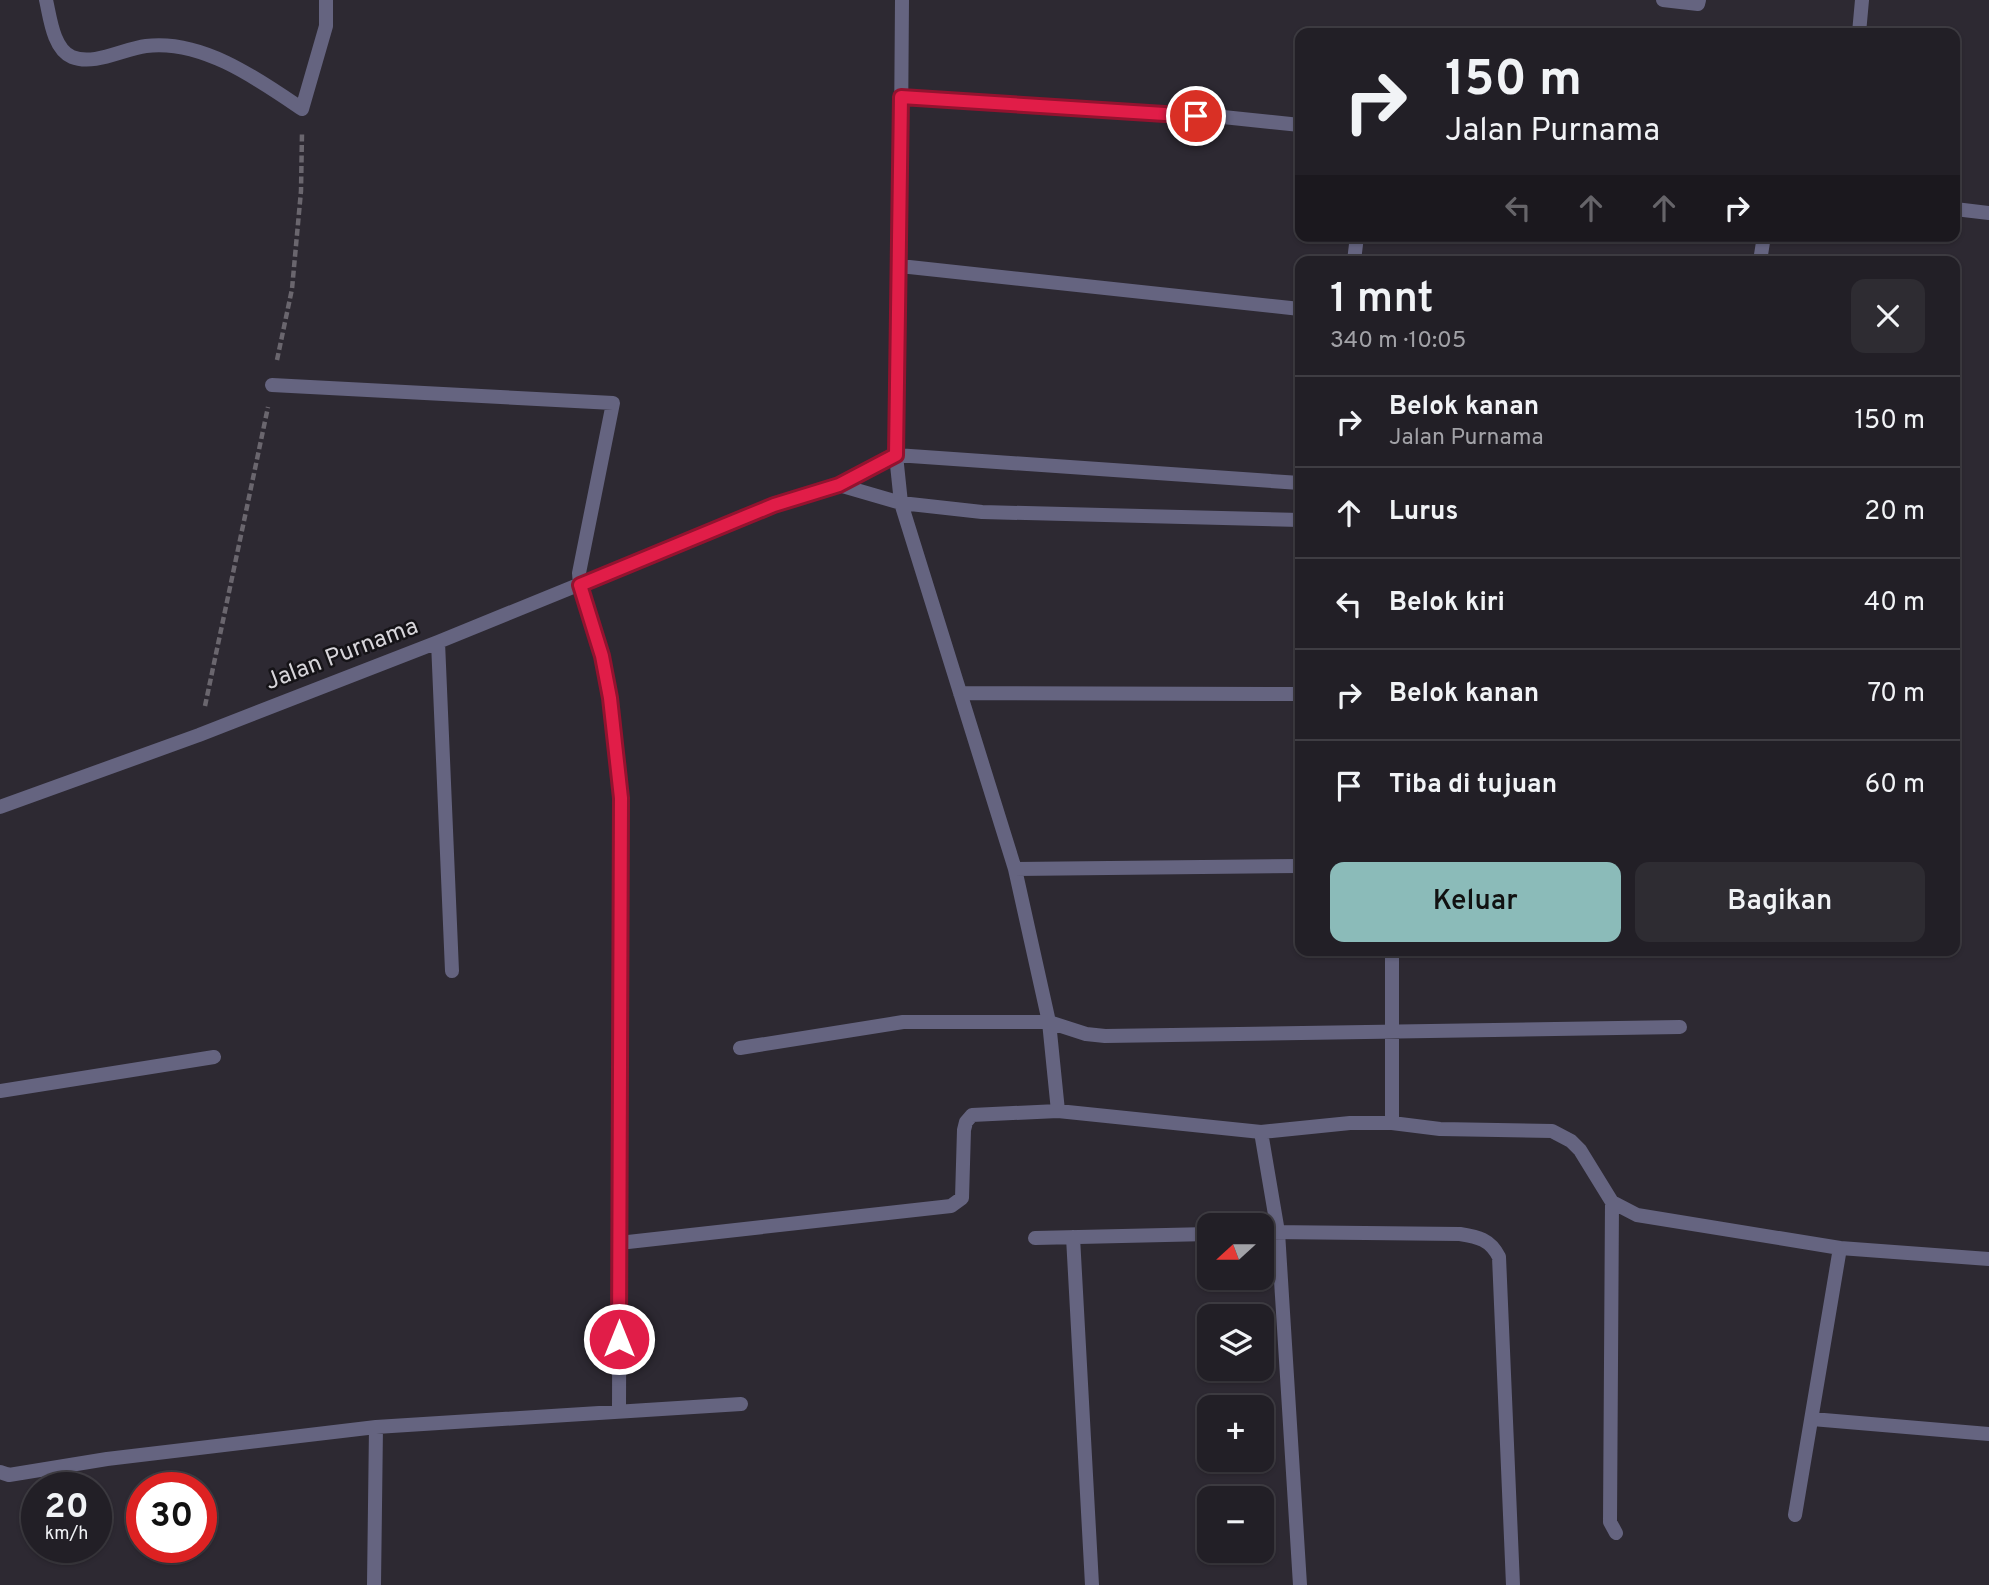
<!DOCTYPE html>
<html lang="id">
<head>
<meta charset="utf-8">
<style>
  :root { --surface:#221f26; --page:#2e2c32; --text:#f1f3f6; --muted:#a2a2a7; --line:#3f3d43; --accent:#8bbbb9 }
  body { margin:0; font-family:Overpass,sans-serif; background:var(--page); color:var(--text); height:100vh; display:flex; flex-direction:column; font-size:26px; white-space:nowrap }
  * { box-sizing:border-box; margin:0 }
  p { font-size:23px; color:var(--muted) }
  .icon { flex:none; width:38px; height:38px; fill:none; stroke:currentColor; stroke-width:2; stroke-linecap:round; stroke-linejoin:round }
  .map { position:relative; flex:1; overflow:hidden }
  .panel { position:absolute; left:1295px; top:256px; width:665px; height:700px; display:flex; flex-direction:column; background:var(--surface); border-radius:14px; box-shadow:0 2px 5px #0004,0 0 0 2px var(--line) }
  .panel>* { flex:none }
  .hud { position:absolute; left:1295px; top:28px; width:665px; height:214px; border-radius:14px; box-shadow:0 2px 5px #0004,0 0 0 2px var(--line); background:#221f26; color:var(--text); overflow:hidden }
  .needle { width:46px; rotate:249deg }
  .fabs { position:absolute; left:1197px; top:1213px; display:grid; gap:14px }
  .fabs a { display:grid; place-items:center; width:77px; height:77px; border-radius:14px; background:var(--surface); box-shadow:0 2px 5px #0004,0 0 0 2px var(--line); font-size:35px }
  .speed { position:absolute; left:21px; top:1472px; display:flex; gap:14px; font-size:35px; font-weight:700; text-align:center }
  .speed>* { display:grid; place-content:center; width:91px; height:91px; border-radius:50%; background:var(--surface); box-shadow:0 2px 5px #0004,0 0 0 2px var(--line); line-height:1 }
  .speed small { font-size:18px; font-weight:400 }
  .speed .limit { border:10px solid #d22; background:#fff; color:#111 }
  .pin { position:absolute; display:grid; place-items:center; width:60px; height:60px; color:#fff; margin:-30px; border:4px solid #fff; border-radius:50%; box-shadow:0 2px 7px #0007 }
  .me { position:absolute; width:77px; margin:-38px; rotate:0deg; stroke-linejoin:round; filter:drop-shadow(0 0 5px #0008) }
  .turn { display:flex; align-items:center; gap:24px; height:147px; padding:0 35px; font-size:32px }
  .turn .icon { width:91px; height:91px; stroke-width:2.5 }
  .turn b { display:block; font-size:49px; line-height:60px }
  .lanes { display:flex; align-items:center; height:66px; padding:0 35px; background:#0003; justify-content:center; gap:35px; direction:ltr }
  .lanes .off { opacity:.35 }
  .round { display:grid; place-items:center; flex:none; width:74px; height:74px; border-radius:14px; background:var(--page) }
  .headline { display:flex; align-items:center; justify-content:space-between; height:119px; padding:0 35px }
  h1 { font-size:42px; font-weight:600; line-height:52px }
  .cta { display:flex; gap:14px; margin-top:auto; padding:14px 35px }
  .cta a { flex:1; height:80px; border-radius:14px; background:var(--accent); color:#111; font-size:28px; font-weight:600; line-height:80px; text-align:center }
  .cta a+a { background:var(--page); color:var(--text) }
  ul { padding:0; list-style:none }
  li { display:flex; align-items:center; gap:21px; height:91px; padding:0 35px; border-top:2px solid var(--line) }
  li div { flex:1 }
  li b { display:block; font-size:26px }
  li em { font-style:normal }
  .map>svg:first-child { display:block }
</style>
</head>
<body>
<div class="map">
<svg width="1989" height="1585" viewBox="0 0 1989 1585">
  <rect width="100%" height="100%" fill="#2d2932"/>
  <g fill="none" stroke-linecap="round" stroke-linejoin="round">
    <path stroke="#6a666e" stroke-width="4.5" stroke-dasharray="7 3.5" stroke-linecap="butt" d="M277,360L292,289L301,191L302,133
      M205,706L268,407"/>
    <path stroke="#656480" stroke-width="14" d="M46,0C50,17 53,49 72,57C94,66 123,49 146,46C202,39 258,79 302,109L326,26V0
      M902,0L900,266L896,455L901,503L1015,869L1049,1022L1086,1034L1105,1036L1680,1027
      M1663,0L1698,4L1699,0
      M1859,33L1862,0
      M901,97L1223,117L1300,125
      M1955,209L1989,213
      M1354,261L1357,236
      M1760,261L1764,236
      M900,266L1300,309
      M272,385L613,403L579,573L580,585L602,656L610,698L621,798L619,1411
      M839,485L901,503L982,512L1300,520
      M438,642L452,971
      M960,693L1300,694
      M0,807L199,735L438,642L774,505L839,485L896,455L1300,483
      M1015,869L1300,866
      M1392,950V1123
      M740,1048L903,1022H1049L1058,1111
      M0,1091L214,1057
      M1261,1132L1278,1232L1300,1585
      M1612,1202L1610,1522L1616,1533
      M1262,1232L1460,1234C1478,1237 1490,1239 1499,1257L1513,1585
      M1073,1237L1092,1585
      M1035,1238L1209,1234
      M619,1243L951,1206L962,1198L964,1130L966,1122L972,1115L1058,1111L1261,1132L1350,1123H1392L1440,1129L1552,1131L1571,1141L1580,1150L1612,1202L1637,1215L1840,1248L1989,1259
      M1812,1419L1989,1434
      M0,1472L9,1475L107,1459L376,1427L741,1404
      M1795,1515L1840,1248
      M374,1585L376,1427"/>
  </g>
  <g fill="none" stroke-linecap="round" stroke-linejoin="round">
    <g stroke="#92132f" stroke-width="18">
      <path id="route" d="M619,1339L621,798L610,698L602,656L580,585L774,505L839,485L896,455L901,97L1196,116"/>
    </g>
    <use href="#route" stroke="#e11d48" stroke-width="12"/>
  </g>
  <g text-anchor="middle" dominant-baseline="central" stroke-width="5" stroke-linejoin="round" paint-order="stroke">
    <g font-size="24" fill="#d7d5da" stroke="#151317">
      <text transform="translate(342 655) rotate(-21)">Jalan Purnama</text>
    </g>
  </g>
</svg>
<div class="fabs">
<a><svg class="needle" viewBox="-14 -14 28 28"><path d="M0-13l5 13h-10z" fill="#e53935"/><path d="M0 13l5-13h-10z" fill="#a2a2a7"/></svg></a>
<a><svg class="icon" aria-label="layers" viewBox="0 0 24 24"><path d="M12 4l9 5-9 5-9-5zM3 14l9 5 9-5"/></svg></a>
<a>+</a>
<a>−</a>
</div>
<div class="speed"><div>20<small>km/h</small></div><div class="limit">30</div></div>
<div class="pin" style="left:1196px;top:116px;background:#d93025"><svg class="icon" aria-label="arrive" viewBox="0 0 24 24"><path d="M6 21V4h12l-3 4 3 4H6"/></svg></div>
<svg class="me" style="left:619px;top:1339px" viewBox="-20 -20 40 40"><circle r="17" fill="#e11d48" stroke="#fff" stroke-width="3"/><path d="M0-11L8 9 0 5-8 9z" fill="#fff"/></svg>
<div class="hud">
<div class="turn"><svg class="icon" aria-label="right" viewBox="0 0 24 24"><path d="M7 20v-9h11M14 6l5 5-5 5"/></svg><div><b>150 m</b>Jalan Purnama</div></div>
<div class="lanes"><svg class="icon off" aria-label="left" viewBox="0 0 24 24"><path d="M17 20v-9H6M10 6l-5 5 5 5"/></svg><svg class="icon off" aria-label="ahead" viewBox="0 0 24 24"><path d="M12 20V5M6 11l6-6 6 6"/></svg><svg class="icon off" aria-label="ahead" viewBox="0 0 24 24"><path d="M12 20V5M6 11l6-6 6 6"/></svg><svg class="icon" aria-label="right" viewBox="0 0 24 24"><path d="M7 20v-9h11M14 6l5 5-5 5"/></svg></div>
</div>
<section class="panel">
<div class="headline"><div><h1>1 mnt</h1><p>340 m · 10:05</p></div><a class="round"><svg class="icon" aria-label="close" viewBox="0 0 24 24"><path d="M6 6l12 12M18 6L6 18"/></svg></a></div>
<ul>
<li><svg class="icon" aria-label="right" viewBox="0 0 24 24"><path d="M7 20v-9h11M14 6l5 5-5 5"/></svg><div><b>Belok kanan</b><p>Jalan Purnama</p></div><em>150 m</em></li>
<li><svg class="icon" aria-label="ahead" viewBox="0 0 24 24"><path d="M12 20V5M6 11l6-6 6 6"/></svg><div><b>Lurus</b></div><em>20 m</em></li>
<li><svg class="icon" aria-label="left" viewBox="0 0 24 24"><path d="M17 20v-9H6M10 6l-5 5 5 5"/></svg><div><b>Belok kiri</b></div><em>40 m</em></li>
<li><svg class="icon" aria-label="right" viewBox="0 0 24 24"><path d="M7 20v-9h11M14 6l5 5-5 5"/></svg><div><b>Belok kanan</b></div><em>70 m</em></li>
<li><svg class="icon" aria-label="arrive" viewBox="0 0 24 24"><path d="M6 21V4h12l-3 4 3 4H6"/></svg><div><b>Tiba di tujuan</b></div><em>60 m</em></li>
</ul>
<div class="cta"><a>Keluar</a><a>Bagikan</a></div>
</section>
</div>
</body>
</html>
